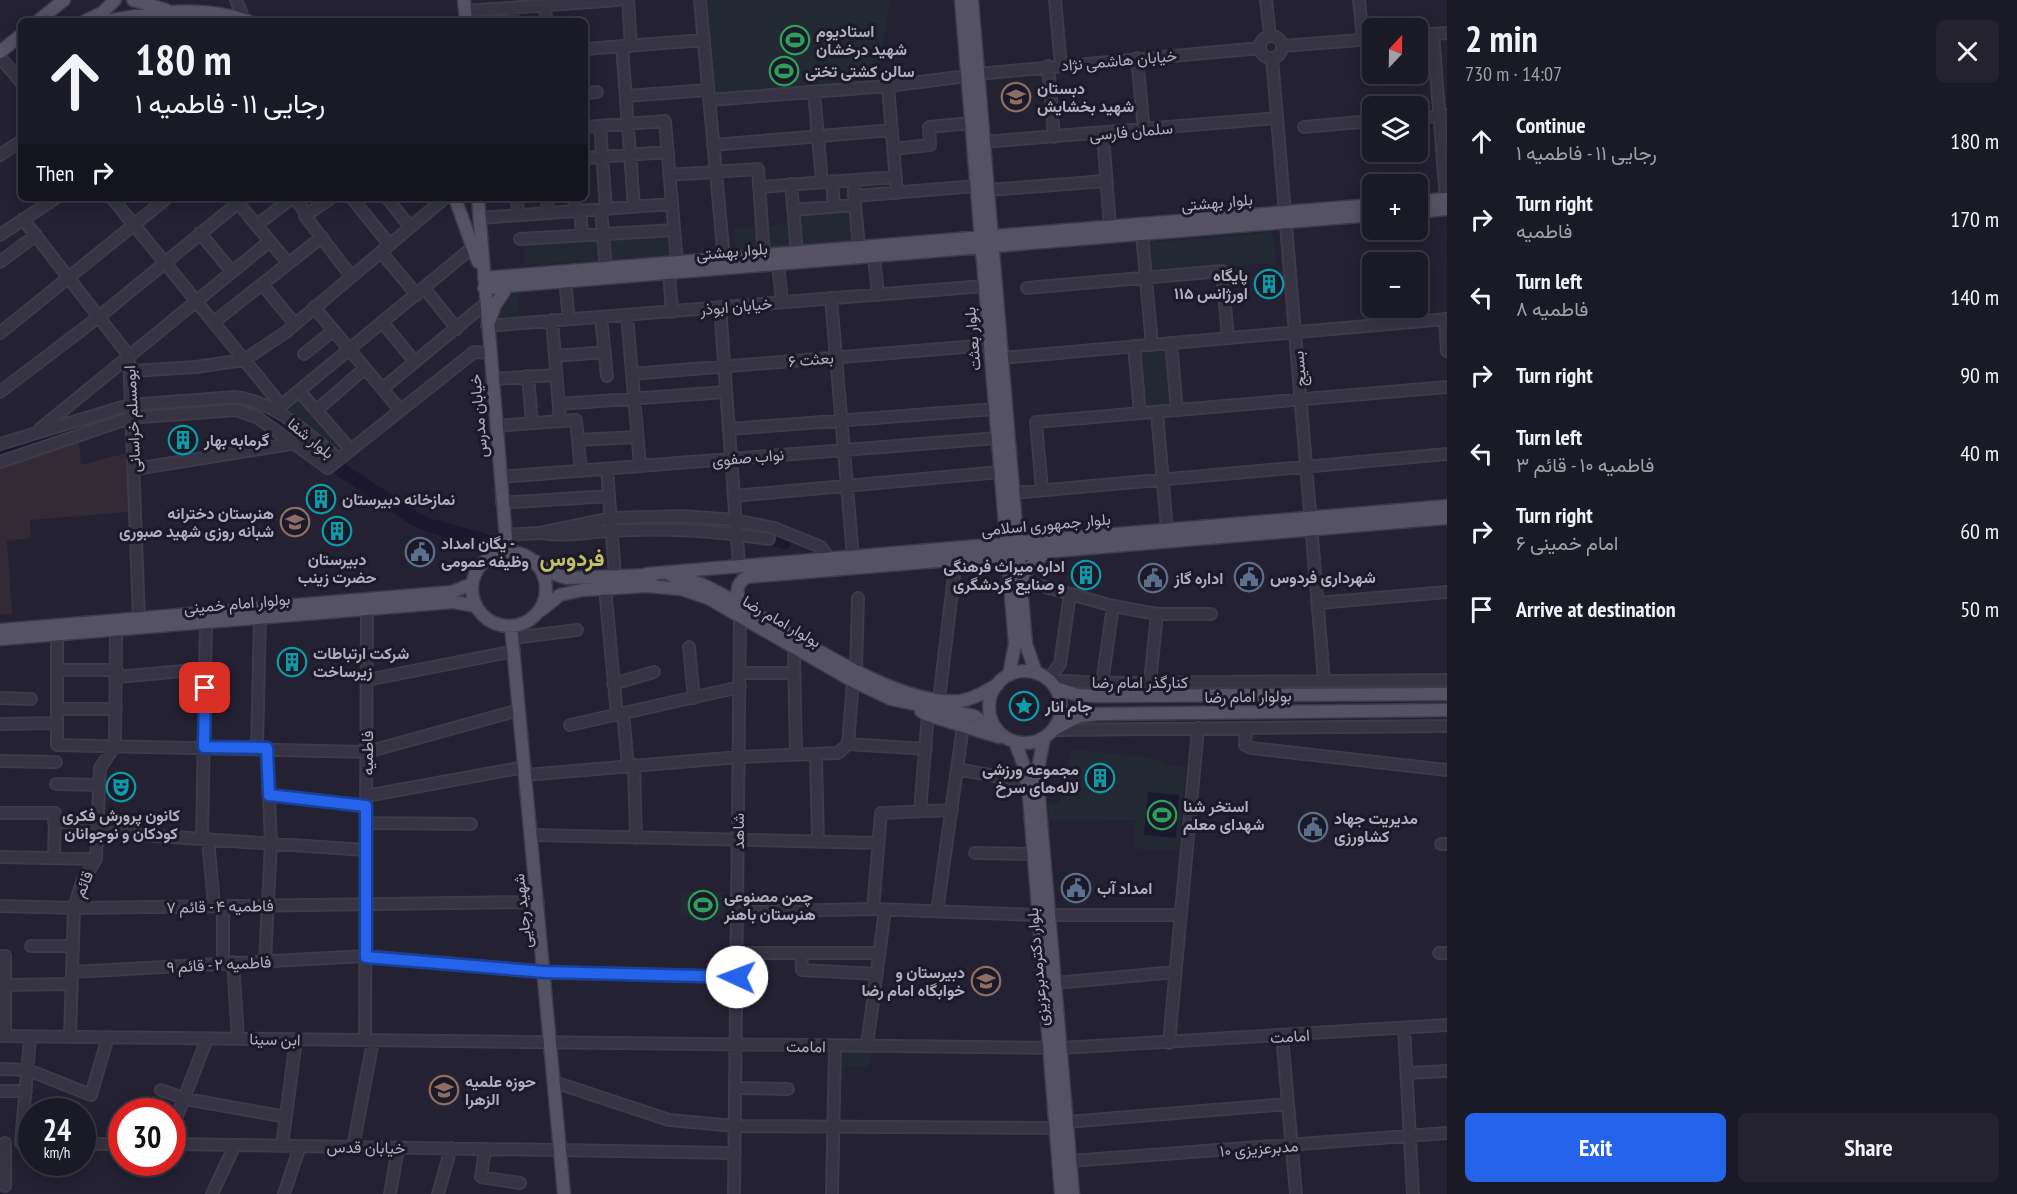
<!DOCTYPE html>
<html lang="en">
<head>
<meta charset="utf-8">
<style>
  :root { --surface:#1a1926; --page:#23222e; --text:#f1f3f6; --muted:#9fa0a7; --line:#383843; --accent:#2563eb }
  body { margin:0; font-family:"PT Sans Narrow",Vazirmatn,sans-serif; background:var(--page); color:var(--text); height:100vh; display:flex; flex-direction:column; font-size:22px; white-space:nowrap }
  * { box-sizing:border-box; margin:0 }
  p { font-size:20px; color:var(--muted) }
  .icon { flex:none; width:33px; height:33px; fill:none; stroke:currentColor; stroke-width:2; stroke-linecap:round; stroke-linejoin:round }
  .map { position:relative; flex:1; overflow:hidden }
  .details { display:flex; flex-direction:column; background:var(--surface); width:570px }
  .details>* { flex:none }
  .banner { position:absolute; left:18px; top:18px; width:570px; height:183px; border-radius:9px; box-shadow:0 3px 15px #0003,0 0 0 2px var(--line); background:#1a1926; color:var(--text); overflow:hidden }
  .needle { width:39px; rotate:22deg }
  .fabs { position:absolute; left:1362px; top:18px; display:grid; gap:12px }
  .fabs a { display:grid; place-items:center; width:66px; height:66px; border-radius:9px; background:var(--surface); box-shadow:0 3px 15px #0003,0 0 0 2px var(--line); font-size:30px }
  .speed { position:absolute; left:18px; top:1098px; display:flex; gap:12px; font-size:30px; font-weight:700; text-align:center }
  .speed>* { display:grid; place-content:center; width:78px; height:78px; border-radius:50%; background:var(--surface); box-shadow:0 3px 15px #0003,0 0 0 2px var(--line); line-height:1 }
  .speed small { font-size:15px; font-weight:400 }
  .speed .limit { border:9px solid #d22; background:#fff; color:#111 }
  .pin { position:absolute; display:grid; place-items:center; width:51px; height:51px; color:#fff; margin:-26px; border-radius:12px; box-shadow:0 3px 9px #0006 }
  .me { position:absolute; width:66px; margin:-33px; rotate:272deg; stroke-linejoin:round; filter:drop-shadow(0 0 4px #0008) }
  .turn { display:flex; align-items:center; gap:21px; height:126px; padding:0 18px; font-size:27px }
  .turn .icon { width:78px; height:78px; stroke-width:2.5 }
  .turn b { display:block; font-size:42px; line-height:51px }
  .then { display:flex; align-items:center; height:57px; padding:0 18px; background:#0003; gap:12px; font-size:22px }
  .round { display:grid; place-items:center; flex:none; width:63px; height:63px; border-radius:9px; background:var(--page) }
  .summary { display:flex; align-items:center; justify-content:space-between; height:102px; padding:0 18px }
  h1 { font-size:36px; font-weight:600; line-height:45px }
  .action { display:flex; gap:12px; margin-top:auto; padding:12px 18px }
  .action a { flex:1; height:69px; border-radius:9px; background:var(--accent); color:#fff; font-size:24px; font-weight:600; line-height:69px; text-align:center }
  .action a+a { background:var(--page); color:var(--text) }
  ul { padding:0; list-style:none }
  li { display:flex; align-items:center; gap:18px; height:78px; padding:0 18px }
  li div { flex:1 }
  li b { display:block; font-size:22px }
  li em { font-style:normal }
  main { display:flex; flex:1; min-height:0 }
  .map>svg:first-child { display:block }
</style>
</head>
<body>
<main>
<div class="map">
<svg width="1447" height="1194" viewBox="0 0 1447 1194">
  <rect width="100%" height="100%" fill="#232132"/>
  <path fill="#322b35" d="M79,441L81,465L127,453L128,512L30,520L31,538L7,541L12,614H0V467Z"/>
  <path fill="#232933" d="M704,0H890L878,81L717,94L711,91Z
    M850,211L852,240L735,250L734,228L799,223L798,215Z
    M667,232L669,256L524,265L523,241Z
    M1273,232L1276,263L1149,273L1146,243Z
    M518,293L520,319L495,322L503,301Z
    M1165,351L1170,406L1144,408L1139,353Z
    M299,394L344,448L337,454L282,409Z
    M1075,701L1095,706L1447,702V706L1074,711Z
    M1071,749L1153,758L1169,765L1186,767L1179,850L1135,849V820L1049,821L1048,804L1060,802Z
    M681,892H726V917H681Z
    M840,1051L871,1052L870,1067H840Z"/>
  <path fill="#1a172e" d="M1148,792L1179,795L1176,838L1144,835Z"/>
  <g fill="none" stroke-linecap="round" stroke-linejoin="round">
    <path stroke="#1a172e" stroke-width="14" d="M142,410C172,408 220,399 249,407C277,416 303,441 326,458
      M0,453L126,412
      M340,469L415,519L431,526L483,540
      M627,522H680L729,527
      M742,528L784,542"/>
    <g stroke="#3d3b4a" stroke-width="14">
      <path id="minor" d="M236,0L244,19
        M628,0L631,46
        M700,0L724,259
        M1055,0L1061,65
        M1266,0L1270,36
        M1359,0L1363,39
        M545,5L546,21
        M512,8L513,21
        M465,11L618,0
        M1433,34L1446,199
        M1418,35L1447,33
        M1260 47a11 11 0 1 1 22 0a11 11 0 1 1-22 0Z
        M622,46L634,207
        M1282,46L1372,39
        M585,49L704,40
        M0,57L21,82
        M1137,58L1144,130
        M1272,58L1324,680
        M1048,66L1054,137
        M978,74L1260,48
        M888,86L897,193
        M814,92L822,182
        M585,93L597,92
        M626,96L708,90
        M709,100L888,86L967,76
        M1418,118L1447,115
        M600,126L606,209
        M585,127L665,121L677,263
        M1304,127L1372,121
        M1103,134L1110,227
        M983,142L1277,118
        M713,145L892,130
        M893,149L930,145L929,127L971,123
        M0,155L21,141
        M585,158L668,152
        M669,175L758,169L764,255
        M853,180L859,247
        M832,181L834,207
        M791,184L797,253
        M759,187L896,177
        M988,190L1106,181
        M854,196L976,186
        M112,198L281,405
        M234,198L288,263
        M295,198L307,215
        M331,198L305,216L351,276
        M352,198L389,244
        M387,198L410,227
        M517,198L518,215
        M547,198L548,213
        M574,198L575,211
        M601,210L606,269
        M793,210L855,205
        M580,211L582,235
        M480,218L672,204
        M23,219L129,356L139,618
        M257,225L292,198
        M200,233L232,272
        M1142,234L1152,345
        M0,235L56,198
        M520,239L674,230
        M381,252L417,295
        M874,256L878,295
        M0,262L36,235
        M778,264L782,302
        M669,273L672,312
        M565,281L569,319
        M262,284L295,324
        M1027,288L1222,271L1228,338
        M425,289L457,329
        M831,298L853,557
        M314,307L400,410
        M720,307L739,566
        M627,315L640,466
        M601,317L607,376
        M1445,319L1447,351
        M552,320L560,421
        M214,322L322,237
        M383,323L415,362
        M487,326L984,286
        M0,333L167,198
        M1171,343L1177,410
        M1134,346L1140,413
        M304,354L333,331
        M555,356L605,352
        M1002,358L1447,319
        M130,371L196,367L244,360L286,332L445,198
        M632,374L989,345
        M528,376L532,423
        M492,379L556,375
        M382,389L485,304
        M299,391L351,450
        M0,392L100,316L238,203
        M559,404L726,392
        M277,409L473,247
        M317,410L365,368
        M1157,412L1167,530
        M496,426L576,420L581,471
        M40,429L270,241
        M729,429L995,409
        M578,440L637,437
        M0,444L129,405L235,397C277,402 307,434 339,459
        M0,462L130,418L236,410L258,418L328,468L474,352L490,353
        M135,469L297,443
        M607,469L615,576
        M500,477L997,438
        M1042,490L1036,422L1447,387
        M1013,493L1447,454
        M734,496L1000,472
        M502,503L609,496
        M542,533C566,537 587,532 611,531C664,527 717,531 769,539
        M506,535L539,533L611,518L682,516L735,520L774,528L821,547L829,559
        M1021,580L1113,606L1157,614H1211
        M605,588L617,715
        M1318,603L1447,592
        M57,634V745L367,752L519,710
        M513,638L577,630
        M689,647L694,698
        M794,655L796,755
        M57,670H117
        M856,670L858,598
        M741,673H794
        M117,677L205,669
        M367,680L514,651
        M1048,680L1102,683L1447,680
        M1048,680L1060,664L1070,594
        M1150,682L1157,614
        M1102,683L1113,606
        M613,684L654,672
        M0,698L31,699
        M939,699L956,559
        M57,709H116
        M623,713L628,766
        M0,724L57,723
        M570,725L740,687
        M1246,728L1245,745L1251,748L1447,770
        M1053,730L1447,726
        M848,744L926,749
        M848,744L853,681
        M257,748L260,618
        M816,755L818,842
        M0,761L56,762
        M634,765L636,838
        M957,769L1027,782
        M526,775L739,757L838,753L848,744
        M56,784L98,785
        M269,795L366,806
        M366,796L525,767
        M920,811L928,715
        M0,813H55L54,858
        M54,822L97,823
        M366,823L471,824
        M97,832L366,850
        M531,835L878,843
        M202,839L206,622
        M208,839L214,906
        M1441,844H1447
        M975,853L1032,854
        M0,857L96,859
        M0,906L74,908L538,902
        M873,909L881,813L952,810
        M738,912L873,909L1038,915
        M937,912L963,726
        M1049,915H1181
        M31,946H73
        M737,953H879
        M801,953L802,970L876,974
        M1439,953H1447
        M0,956H5V1036
        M265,961L271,843L267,748
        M233,962L238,1039
        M223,963V906
        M72,972L366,956L545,972L737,977
        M1055,983L1176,972
        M5,985L71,984
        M1404,1028L1413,1194
        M0,1036L1061,1048L1447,1025
        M1282,1036L1296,1194
        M70,1037L74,908L82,882L96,859L100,768L115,746L116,630
        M365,1040L367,609
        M1169,1043L1198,728
        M867,1046L885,910
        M0,1069L28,1070L91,1095L108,1037
        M1407,1073L1447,1071
        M554,1082L669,1120L735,1126L1055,1128
        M736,1088L788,1089
        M161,1090L186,1099L286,1117
        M0,1091H26
        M1067,1122L1288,1104
        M172,1129L207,1039
        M21,1143L30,1037
        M82,1144H122
        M172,1144L735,1153
        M282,1146L296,1040
        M353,1147L373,1041
        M485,1149L481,1177L520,1183
        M1070,1161L1447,1133
        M5,1186V1143
        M212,1194L235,1145
        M284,1194L300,1146
        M390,1194L398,1148
        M438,1194L451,1148
        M734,1194L740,617
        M832,1194L835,1046"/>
    </g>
    <g stroke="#3d3b4a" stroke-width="15">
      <path id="major" d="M133,0L166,10
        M464,0L466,21
        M961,0L1015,644L1009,675
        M972,0L1026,644L1036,673
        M38,21L64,0
        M85,21L102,13L115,0
        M107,21C152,12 204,5 248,21
        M0,52L21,35
        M455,198L478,262
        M478,198L507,551
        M1418,201L1447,199
        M1418,212L1447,209
        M484,278L1372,205
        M484,288L1372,215
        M489,322L495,305L508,286
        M472 589a37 37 0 1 1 74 0a37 37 0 1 1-74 0Z
        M535,561L551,573L567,578L654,575
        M647,574L1447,506
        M672,576C700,580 723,595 747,609C802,640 897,706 960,701C974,699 986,691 998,684
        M1021,580L1028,569L1047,551
        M743,606C736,595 734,585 747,577L1447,518
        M540,611L560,595L582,590L647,586L681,589L708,598L853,681L891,699L974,716L1002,735
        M511,626L564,1194
        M0,630L452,592L472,584
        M0,639L453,602L476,606
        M989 707a36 36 0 1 1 72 0a36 36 0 1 1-72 0Z
        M1056,688L1077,695L1097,696L1447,694
        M921,711L928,715L999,737
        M1053,730L1079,716L1098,714L1447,710
        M1044,738L1037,774L1073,1194
        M1015,742L1023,763L1029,797L1061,1194"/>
    </g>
    <use href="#minor" stroke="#363443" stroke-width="10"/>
    <use href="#major" stroke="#555263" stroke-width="12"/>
  </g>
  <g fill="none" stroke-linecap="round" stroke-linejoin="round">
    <g stroke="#184099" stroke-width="15">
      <path id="route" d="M205,688L204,747L267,748L269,795L366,806V957L545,972L737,977"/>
    </g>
    <use href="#route" stroke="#2563eb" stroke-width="10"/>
  </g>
  <defs>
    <g id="stadium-ring" transform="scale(1.5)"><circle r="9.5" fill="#1c1a28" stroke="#2e9e5b" stroke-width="1.5"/><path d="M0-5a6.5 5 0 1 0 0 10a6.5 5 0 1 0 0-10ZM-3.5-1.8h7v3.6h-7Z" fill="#2e9e5b"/></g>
    <g id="school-ring" transform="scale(1.5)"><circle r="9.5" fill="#1c1a28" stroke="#8d6e63" stroke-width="1.5"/><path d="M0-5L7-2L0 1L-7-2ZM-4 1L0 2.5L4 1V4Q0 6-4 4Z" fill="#8d6e63"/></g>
    <g id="building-ring" transform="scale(1.5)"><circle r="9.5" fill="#1c1a28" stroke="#0f9aa8" stroke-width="1.5"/><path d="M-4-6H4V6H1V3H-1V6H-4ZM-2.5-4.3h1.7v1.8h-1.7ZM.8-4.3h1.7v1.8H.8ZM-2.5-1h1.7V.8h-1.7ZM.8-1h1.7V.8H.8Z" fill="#0f9aa8"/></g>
    <g id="civic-ring" transform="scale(1.5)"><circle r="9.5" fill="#1c1a28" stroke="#5c6f8a" stroke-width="1.5"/><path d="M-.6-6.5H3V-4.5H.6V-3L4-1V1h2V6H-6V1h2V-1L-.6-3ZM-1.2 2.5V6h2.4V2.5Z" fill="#5c6f8a"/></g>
    <g id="sight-ring" transform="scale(1.5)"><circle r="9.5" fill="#1c1a28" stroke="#0f9aa8" stroke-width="1.5"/><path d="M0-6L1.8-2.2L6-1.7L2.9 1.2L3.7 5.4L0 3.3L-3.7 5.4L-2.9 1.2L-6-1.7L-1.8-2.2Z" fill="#0f9aa8"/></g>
    <g id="theatre-ring" transform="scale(1.5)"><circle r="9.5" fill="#1c1a28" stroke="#0f9aa8" stroke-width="1.5"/><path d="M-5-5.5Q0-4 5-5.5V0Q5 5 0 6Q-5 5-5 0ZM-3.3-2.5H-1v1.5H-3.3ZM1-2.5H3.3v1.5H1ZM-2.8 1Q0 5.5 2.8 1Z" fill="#0f9aa8"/></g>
  </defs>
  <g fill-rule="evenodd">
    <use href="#stadium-ring" x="795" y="40"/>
    <use href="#stadium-ring" x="784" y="71"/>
    <use href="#school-ring" x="1016" y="97"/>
    <use href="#building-ring" x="1269" y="284"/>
    <use href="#building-ring" x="183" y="440"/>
    <use href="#building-ring" x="321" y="499"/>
    <use href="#school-ring" x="295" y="522"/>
    <use href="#building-ring" x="337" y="531"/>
    <use href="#civic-ring" x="420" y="552"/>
    <use href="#building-ring" x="1086" y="575"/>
    <use href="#civic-ring" x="1249" y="577"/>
    <use href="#civic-ring" x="1153" y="578"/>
    <use href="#building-ring" x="292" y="662"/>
    <use href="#sight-ring" x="1024" y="706"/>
    <use href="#building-ring" x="1100" y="778"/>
    <use href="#theatre-ring" x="121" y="787"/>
    <use href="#stadium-ring" x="1162" y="815"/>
    <use href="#civic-ring" x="1313" y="827"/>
    <use href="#civic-ring" x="1076" y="888"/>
    <use href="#stadium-ring" x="703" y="905"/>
    <use href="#school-ring" x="986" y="981"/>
    <use href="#school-ring" x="444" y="1090"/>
  </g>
  <g text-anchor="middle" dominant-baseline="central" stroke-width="6" stroke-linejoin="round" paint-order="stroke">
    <g font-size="16" font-weight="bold" fill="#b1aec0" stroke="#1c1a28" text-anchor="start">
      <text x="816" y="31">استادیوم<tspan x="816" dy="18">شهید درخشان</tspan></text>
      <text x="805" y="71">سالن کشتی تختی</text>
      <text x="1037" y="88">دبستان<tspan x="1037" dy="18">شهید بخشایش</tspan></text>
      <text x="1248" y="275" text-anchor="end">پایگاه<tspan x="1248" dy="18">اورژانس ۱۱۵</tspan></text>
      <text x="204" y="440">گرمابه بهار</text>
      <text x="342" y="499">نمازخانه دبیرستان</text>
      <text x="274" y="513" text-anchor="end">هنرستان دخترانه<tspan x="274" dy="18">شبانه روزی شهید صبوری</tspan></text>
      <text x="441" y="543">یگان امداد -<tspan x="441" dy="18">وظیفه عمومی</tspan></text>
      <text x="337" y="559" text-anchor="middle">دبیرستان<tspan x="337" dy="18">حضرت زینب</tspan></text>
      <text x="1065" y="566" text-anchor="end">اداره میراث فرهنگی<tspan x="1065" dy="18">و صنایع گردشگری</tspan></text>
      <text x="1270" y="577">شهرداری فردوس</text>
      <text x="1174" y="578">اداره گاز</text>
      <text x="313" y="653">شرکت ارتباطات<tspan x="313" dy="18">زیرساخت</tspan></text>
      <text x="1045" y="706">جام انار</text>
      <text x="1079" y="769" text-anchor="end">مجموعه‌ ورزشی<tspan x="1079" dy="18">لاله‌های سرخ</tspan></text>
      <text x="1183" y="806">استخر شنا<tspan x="1183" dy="18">شهدای معلم</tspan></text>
      <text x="121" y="815" text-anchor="middle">کانون پرورش فکری<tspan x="121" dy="18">کودکان و نوجوانان</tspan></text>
      <text x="1334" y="818">مدیریت جهاد<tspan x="1334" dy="18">کشاورزی</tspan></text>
      <text x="1097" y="888">امداد آب</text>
      <text x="724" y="896">چمن مصنوعی<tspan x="724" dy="18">هنرستان باهنر</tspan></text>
      <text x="965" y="972" text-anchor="end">دبیرستان و<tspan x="965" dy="18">خوابگاه امام رضا</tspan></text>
      <text x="465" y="1081">حوزه علمیه<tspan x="465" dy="18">الزهرا</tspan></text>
    </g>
    <g font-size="16" fill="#b1aec0" stroke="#1c1a28">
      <text transform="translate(1119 60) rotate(-5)">خیابان هاشمی نژاد</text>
      <text transform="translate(1131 131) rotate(-5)">سلمان فارسی</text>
      <text transform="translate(1217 202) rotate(-5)">بلوار بهشتی</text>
      <text transform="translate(732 251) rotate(-5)">بلوار بهشتی</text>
      <text transform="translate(736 306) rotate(-5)">خیابان ابوذر</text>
      <text transform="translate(972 339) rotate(-95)">بلوار بعثت</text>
      <text transform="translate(811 359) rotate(-5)">بعثت ۶</text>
      <text transform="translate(1299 369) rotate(-95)">بسیج</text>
      <text transform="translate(478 416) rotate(-95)">خیابان مدرس</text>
      <text transform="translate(132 419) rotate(-93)">ابومسلم خراسانی</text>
      <text transform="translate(311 438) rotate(39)">بلوار شفا</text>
      <text transform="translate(748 457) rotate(-5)">نواب صفوی</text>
      <text transform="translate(1046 524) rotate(-5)">بلوار جمهوری اسلامی</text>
      <text transform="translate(237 603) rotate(-5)">بولوار امام خمینی</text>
      <text transform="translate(782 621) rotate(30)">بولوار امام رضا</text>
      <text x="1140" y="682">کنارگذر امام رضا</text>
      <text transform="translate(1248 696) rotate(-1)">بولوار امام رضا</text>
      <text transform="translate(367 753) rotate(-90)">فاطمیه</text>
      <text transform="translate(738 831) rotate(-90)">شاهد</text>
      <text transform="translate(83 884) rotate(-67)">قائم</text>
      <text transform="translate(220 906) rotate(-1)">فاطمیه ۴ - قائم ۷</text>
      <text transform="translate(522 911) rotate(-96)">شهید رجایی</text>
      <text transform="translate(219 964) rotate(-3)">فاطمیه ۲ - قائم ۹</text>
      <text transform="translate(1037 967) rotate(-95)">بلوار دکترمدبرعزیزی</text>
      <text transform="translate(1290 1036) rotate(-4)">امامت</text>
      <text transform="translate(275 1039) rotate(1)">ابن سینا</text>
      <text transform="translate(806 1046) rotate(1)">امامت</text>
      <text transform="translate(366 1147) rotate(1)">خیابان قدس</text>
      <text transform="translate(1259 1148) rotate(-4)">مدبرعزیزی ۱۰</text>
    </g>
    <g font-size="22" font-weight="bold" fill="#c3c166" stroke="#1c1a28">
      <text x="572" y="558">فردوس</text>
    </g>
  </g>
</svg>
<div class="fabs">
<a><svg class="needle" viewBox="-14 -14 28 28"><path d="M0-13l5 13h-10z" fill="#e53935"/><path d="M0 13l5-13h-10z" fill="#9fa0a7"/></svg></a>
<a><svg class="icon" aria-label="layers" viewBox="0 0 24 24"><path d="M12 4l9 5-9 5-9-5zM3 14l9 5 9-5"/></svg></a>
<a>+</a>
<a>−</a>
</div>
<div class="speed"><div>24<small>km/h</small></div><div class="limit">30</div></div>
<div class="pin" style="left:205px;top:688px;background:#d93025"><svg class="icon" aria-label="arrive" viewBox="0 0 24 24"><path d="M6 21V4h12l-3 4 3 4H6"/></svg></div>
<svg class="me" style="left:737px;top:977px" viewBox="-20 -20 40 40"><circle r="19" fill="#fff"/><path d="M0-13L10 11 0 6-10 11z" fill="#2563eb"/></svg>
<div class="banner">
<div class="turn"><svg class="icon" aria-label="ahead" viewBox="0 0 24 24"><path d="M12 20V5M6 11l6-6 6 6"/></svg><div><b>180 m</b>رجایی ۱۱ - فاطمیه ۱</div></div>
<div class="then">Then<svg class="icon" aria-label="right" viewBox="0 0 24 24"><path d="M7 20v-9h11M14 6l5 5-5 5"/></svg></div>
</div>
</div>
<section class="details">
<div class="summary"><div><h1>2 min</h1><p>730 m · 14:07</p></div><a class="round"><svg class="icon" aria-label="close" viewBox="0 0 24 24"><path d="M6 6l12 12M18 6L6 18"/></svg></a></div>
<ul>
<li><svg class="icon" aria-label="ahead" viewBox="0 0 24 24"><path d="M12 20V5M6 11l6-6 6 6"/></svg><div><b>Continue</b><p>رجایی ۱۱ - فاطمیه ۱</p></div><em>180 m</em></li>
<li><svg class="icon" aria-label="right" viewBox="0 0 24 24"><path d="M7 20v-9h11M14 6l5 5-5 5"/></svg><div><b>Turn right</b><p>فاطمیه</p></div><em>170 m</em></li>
<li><svg class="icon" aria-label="left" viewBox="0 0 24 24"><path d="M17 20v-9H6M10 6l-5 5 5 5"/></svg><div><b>Turn left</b><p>فاطمیه ۸</p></div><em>140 m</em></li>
<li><svg class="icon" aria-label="right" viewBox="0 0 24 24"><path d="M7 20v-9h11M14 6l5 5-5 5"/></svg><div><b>Turn right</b></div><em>90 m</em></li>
<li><svg class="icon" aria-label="left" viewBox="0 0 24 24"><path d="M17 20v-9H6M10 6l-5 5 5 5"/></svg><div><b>Turn left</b><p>فاطمیه ۱۰ - قائم ۳</p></div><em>40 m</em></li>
<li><svg class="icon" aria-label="right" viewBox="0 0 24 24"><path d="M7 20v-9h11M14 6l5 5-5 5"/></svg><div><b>Turn right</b><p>امام خمینی ۶</p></div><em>60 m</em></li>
<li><svg class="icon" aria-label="arrive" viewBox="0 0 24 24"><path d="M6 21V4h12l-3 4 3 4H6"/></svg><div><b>Arrive at destination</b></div><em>50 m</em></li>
</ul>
<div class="action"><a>Exit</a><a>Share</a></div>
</section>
</main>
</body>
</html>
